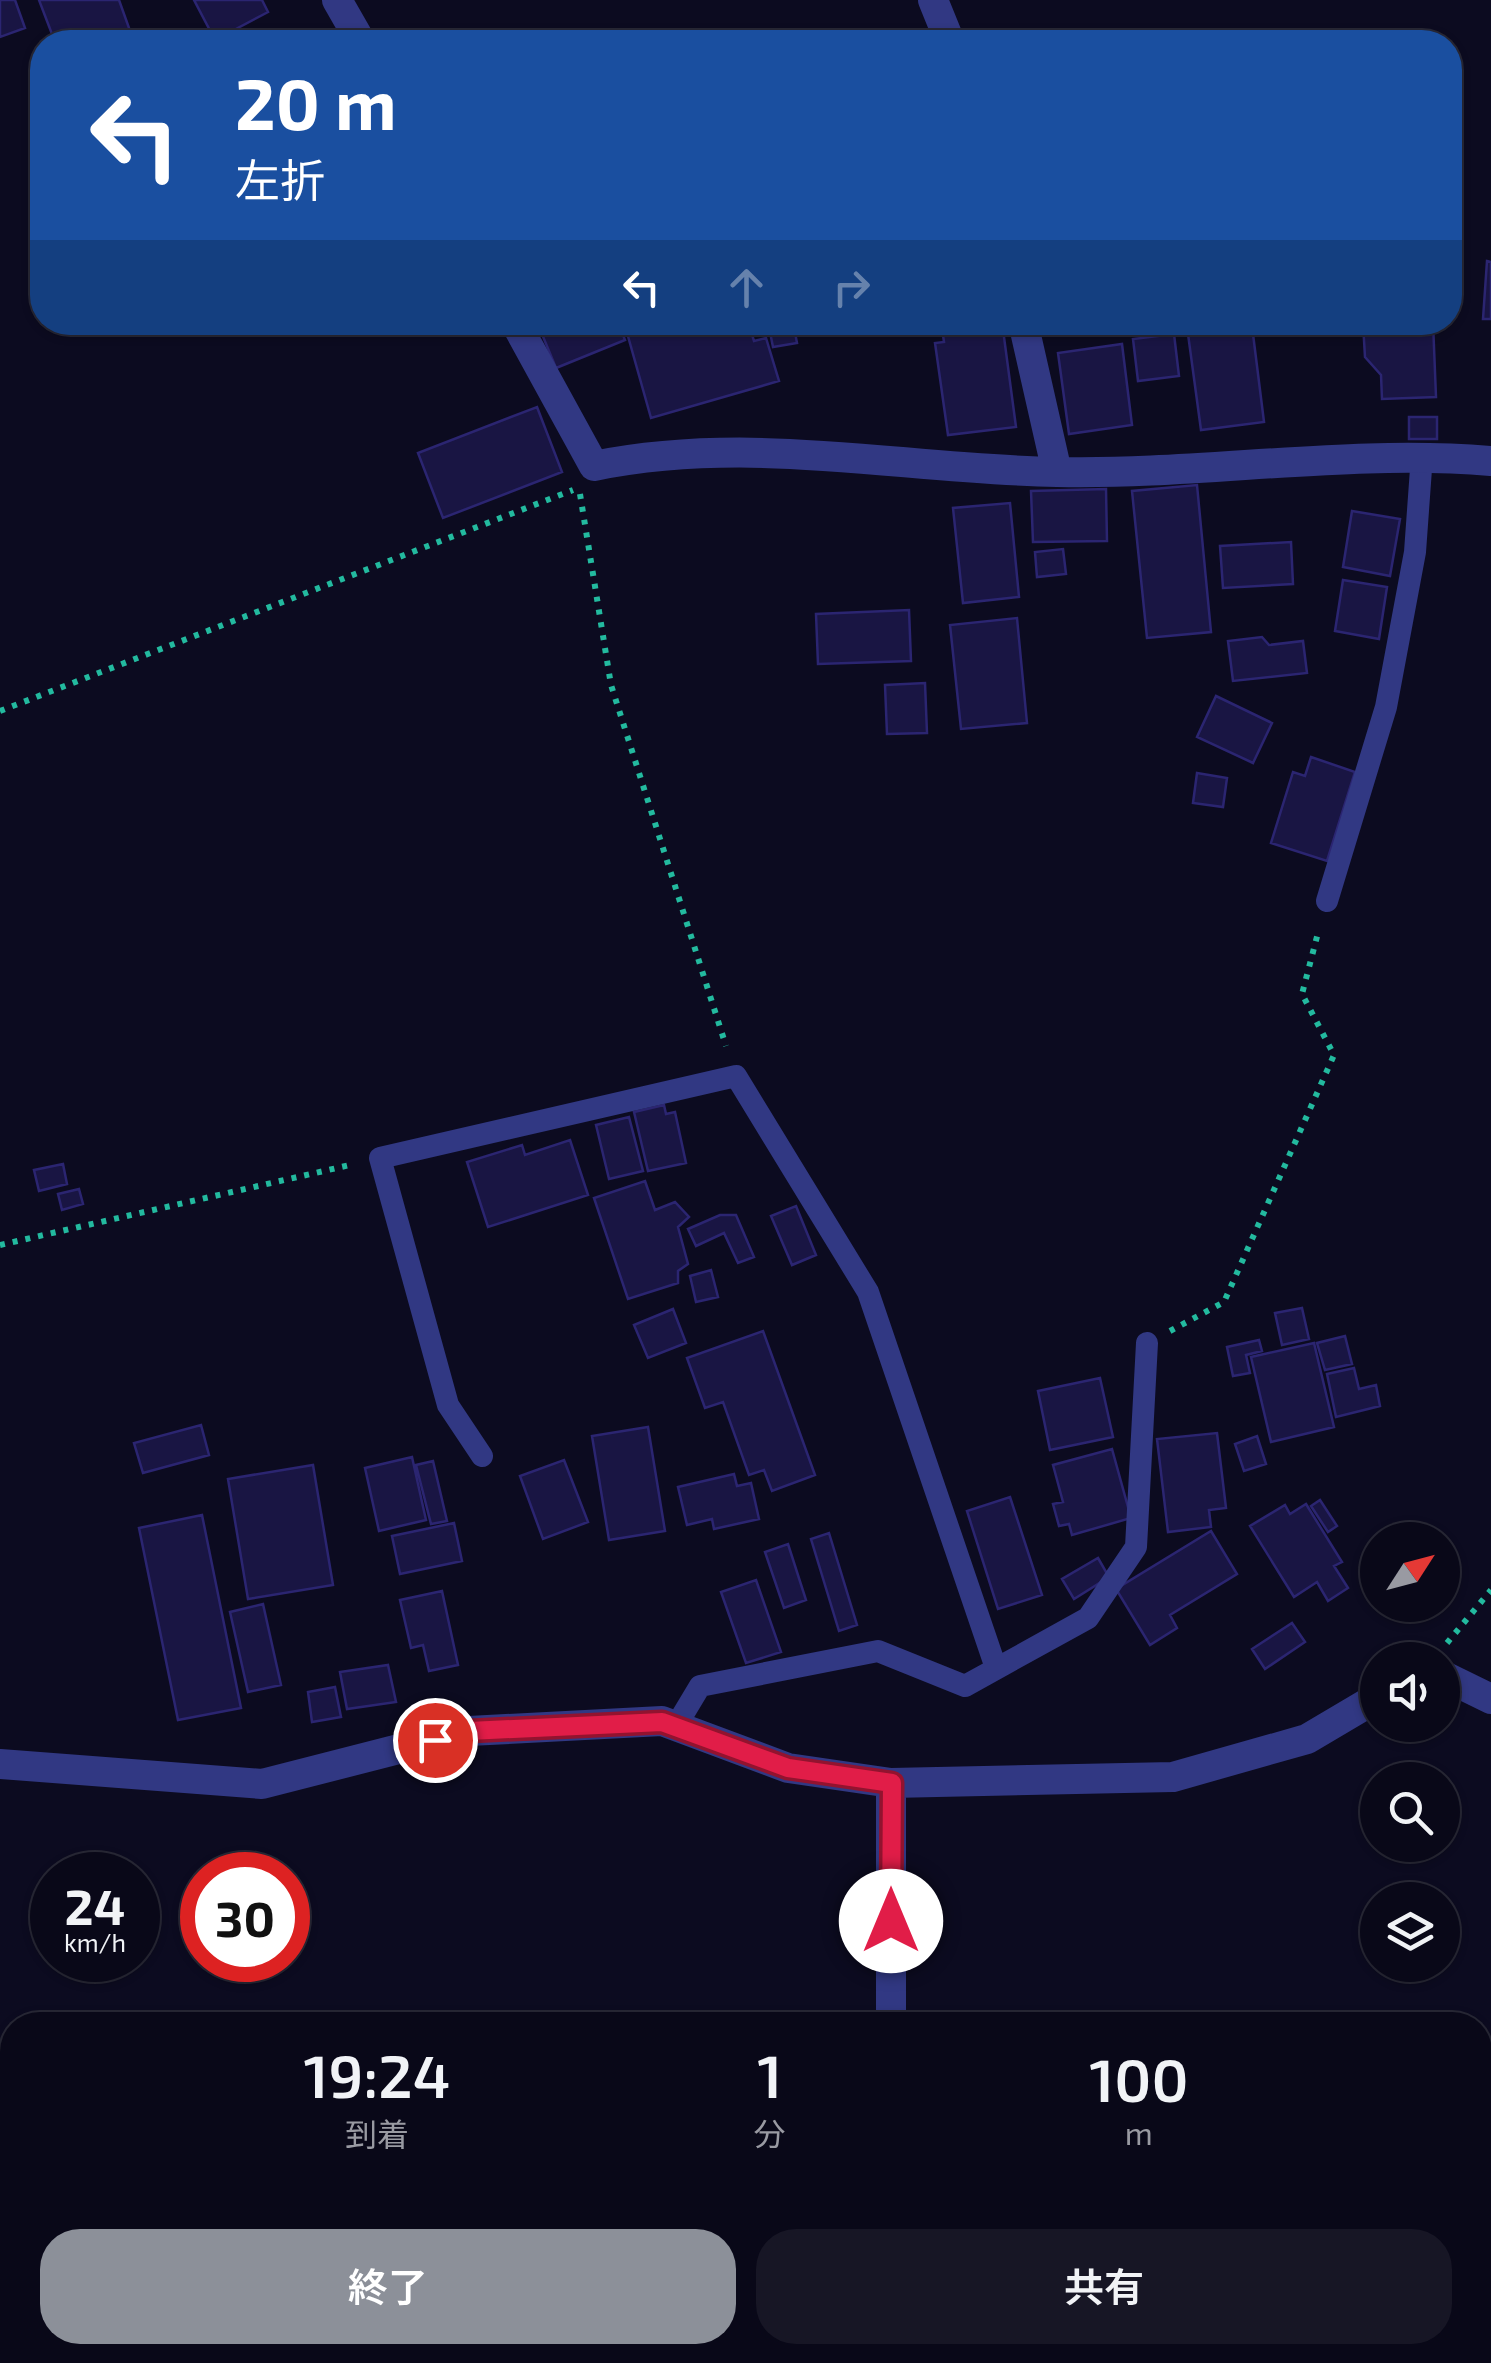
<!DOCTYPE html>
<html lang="ja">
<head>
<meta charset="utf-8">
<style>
  :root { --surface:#090818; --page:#171625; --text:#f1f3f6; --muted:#999aa2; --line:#292937; --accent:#8c9099 }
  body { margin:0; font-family:"Exo 2","Noto Sans JP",sans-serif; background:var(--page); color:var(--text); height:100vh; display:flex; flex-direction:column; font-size:38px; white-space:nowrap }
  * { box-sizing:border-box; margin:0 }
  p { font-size:32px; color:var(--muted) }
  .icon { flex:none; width:55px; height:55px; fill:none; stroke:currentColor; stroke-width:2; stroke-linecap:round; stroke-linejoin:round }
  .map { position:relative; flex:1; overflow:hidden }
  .sheet { position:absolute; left:0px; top:2012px; width:1492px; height:352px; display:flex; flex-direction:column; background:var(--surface); border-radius:40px 40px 0 0; box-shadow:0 2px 8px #0004,0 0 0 2px var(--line) }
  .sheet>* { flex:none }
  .banner { position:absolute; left:30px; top:30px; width:1432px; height:305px; border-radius:40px; box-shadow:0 2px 8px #0004,0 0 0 2px var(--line); background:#1a4fa0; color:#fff; overflow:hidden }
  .needle { width:65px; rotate:54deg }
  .tools { position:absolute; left:1360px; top:1522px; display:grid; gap:20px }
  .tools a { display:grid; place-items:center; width:100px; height:100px; border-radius:50%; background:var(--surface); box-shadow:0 2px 8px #0004,0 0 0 2px var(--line); font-size:50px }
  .speed { position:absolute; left:30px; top:1852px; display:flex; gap:20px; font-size:50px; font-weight:700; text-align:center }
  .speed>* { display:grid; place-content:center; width:130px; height:130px; border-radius:50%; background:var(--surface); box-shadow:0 2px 8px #0004,0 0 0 2px var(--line); line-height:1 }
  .speed small { font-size:25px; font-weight:400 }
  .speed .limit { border:15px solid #d22; background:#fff; color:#111 }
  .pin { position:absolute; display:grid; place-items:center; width:85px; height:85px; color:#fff; margin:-42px; border:5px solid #fff; border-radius:50%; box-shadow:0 2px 10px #0007 }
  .me { position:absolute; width:110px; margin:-55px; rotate:0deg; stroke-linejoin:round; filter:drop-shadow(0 0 8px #0008) }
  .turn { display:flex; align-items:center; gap:35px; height:210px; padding:0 40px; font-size:45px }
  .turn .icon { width:130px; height:130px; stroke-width:2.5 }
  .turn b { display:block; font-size:70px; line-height:85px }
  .lanes { display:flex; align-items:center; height:95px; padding:0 40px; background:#0003; justify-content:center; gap:50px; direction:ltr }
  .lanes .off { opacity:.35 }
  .eta { display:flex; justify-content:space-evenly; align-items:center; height:170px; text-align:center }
  .eta b { font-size:60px; font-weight:600; line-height:70px }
  .action { display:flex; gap:20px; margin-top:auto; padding:20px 40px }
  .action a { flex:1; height:115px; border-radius:40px; background:var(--accent); color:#fff; font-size:40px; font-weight:600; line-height:115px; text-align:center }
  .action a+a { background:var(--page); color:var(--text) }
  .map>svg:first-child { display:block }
</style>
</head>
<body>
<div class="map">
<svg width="1491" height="2363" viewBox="0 0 1491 2363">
  <rect width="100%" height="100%" fill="#0c0b20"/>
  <path fill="#191543" stroke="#2b2571" stroke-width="2.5" d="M0,0H15L25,28L0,37Z
    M39,0H119L129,28L117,32L121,42H55Z
    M194,0H262L268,12L215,40Z
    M1487,261L1491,262V319H1483Z
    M537,322H618L625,340L556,368Z
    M624,322H748L754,341L766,338L779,381L651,418Z
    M768,322H793L797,343L773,347Z
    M941,322H1002L1016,427L948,435L935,343L944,342Z
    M1433,322L1436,397L1382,399L1381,375L1365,357L1363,323Z
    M1252,326L1264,422L1201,430L1188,334Z
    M1174,334L1179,376L1138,381L1133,339Z
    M1122,344L1132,425L1069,434L1058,353Z
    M537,407L562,472L443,518L418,453Z
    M1409,417H1437V439H1409Z
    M1197,485L1211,632L1147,638L1132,491Z
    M1106,489L1107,541L1033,542L1031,491Z
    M1010,503L1019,597L963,603L953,508Z
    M1352,511L1400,519L1390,576L1343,567Z
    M1291,542L1293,584L1223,588L1220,546Z
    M1063,549L1066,574L1037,577L1035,552Z
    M1343,580L1387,587L1379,639L1335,631Z
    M909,610L911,661L818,664L816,614Z
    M1017,618L1027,723L961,729L950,625Z
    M1262,637L1269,645L1303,641L1307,673L1233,681L1228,641Z
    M925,683L927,733L887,734L885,685Z
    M1216,696L1272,723L1253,763L1197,737Z
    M1311,757L1355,772L1327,861L1271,843L1293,772L1305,776Z
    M1197,773L1227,778L1223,807L1193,803Z
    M664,1105L666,1114L675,1112L686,1163L648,1171L634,1112Z
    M629,1117L643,1171L609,1179L596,1125Z
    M570,1140L588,1195L488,1227L467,1162L522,1145L525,1155Z
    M63,1164L67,1184L39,1191L34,1170Z
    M645,1181L655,1210L675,1202L689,1217L678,1227L688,1264L678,1271V1283L628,1299L594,1198Z
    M79,1189L83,1204L62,1210L58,1194Z
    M796,1206L816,1255L792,1265L771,1216Z
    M720,1215H736L754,1257L738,1263L724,1233L696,1246L688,1229Z
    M711,1270L718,1297L696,1302L690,1276Z
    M1302,1308L1309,1339L1282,1345L1275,1313Z
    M673,1309L686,1343L648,1358L634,1325Z
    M763,1331L815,1475L772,1491L764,1470L749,1475L723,1402L705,1408L687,1358Z
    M1345,1336L1352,1364L1325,1370L1317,1343Z
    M1259,1340L1262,1351L1246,1355L1250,1373L1233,1376L1227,1347Z
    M1314,1343L1334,1427L1271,1442L1251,1357Z
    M1354,1368L1359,1389L1376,1385L1380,1406L1336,1417L1327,1374Z
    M1100,1378L1113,1437L1050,1450L1038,1391Z
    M201,1425L209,1455L143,1473L134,1443Z
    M648,1427L665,1531L609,1540L592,1436Z
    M1217,1433L1226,1508L1209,1510L1211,1527L1168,1532L1157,1439Z
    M1257,1436L1266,1464L1244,1471L1235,1444Z
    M1112,1449L1131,1518L1072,1535L1069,1524L1059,1526L1053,1504L1063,1502L1053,1465Z
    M412,1457L426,1520L379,1531L365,1468Z
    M564,1460L588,1522L543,1539L520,1476Z
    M433,1461L447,1521L431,1524L416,1465Z
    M313,1465L333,1585L248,1599L228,1479Z
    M734,1474L737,1486L751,1483L759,1519L714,1529L712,1519L687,1525L678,1487Z
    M1010,1497L1042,1595L998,1609L967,1511Z
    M1320,1500L1337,1526L1328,1532L1311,1506Z
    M1306,1504L1342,1562L1334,1566L1348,1588L1328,1601L1317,1582L1294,1597L1250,1526L1285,1505L1290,1514Z
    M202,1515L241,1708L178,1720L139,1528Z
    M454,1523L462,1561L400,1574L392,1536Z
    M1211,1531L1237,1574L1170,1615L1177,1628L1150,1645L1116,1589Z
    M829,1533L857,1625L839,1631L811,1539Z
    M788,1544L806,1600L784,1608L765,1552Z
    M1098,1558L1109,1577L1074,1599L1062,1579Z
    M756,1580L781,1652L746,1663L721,1592Z
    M442,1591L458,1665L429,1671L423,1645L411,1648L400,1600Z
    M263,1604L281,1685L248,1692L230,1612Z
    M1292,1623L1305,1642L1265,1669L1252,1649Z
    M388,1665L396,1702L347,1709L340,1672Z
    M335,1687L341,1717L312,1722L308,1692Z"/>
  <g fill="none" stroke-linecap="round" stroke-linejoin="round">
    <path stroke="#23ba9f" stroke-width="6" stroke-dasharray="5 8" stroke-linecap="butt" d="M580,494L611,685L726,1046
      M0,711L573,490
      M0,1245L350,1165
      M1170,1331L1224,1302L1334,1055L1302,994L1319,929
      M1447,1643L1491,1590"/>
    <path stroke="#313883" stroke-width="22" d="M1327,901L1386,707L1415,552L1422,455
      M482,1456L448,1405L380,1158L736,1076L868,1292L996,1668
      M676,1726L700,1686L878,1651L965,1686L1088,1618L1136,1547L1147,1343"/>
    <path stroke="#313883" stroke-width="30" d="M337,0L361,42
      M933,0L950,42
      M515,322L594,466C753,434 899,469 1057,472C1202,475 1346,449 1491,461
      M1023,322L1057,472
      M1442,1675L1491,1699
      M0,1764L262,1784L469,1731L662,1721L788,1768L891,1783L1173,1777L1307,1739L1378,1697
      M891,2025V1783
      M890,2363V2352"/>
  </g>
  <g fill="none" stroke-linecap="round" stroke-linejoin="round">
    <g stroke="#92132f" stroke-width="25">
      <path id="route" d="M435,1740L469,1731L662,1722L788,1768L892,1783L891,1921"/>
    </g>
    <use href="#route" stroke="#e11d48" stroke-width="18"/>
  </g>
</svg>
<div class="tools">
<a><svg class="needle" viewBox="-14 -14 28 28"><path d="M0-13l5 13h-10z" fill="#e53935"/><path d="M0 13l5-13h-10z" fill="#999aa2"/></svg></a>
<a><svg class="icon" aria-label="sound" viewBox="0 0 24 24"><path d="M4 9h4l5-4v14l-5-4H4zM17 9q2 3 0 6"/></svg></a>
<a><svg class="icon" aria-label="search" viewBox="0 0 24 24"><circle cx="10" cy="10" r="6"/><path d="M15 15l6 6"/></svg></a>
<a><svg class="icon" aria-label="layers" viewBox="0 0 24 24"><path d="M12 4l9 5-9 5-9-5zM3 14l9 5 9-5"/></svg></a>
</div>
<div class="speed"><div>24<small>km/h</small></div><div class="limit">30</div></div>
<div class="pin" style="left:435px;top:1740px;background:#d93025"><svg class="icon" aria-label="arrive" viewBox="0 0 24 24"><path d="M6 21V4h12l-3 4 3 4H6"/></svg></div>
<svg class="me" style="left:891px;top:1921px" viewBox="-20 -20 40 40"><circle r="19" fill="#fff"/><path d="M0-13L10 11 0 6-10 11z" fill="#e11d48"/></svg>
<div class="banner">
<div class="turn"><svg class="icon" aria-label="left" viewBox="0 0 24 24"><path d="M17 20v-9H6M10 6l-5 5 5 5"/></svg><div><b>20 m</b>左折</div></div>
<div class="lanes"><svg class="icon" aria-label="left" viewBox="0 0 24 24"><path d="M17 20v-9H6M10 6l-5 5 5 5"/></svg><svg class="icon off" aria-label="ahead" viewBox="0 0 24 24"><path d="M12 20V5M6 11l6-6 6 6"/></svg><svg class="icon off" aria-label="right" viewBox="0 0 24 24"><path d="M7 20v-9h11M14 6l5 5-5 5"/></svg></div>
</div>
<section class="sheet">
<div class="eta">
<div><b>19:24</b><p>到着</p></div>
<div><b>1</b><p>分</p></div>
<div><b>100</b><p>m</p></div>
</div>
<div class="action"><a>終了</a><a>共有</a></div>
</section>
</div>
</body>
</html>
